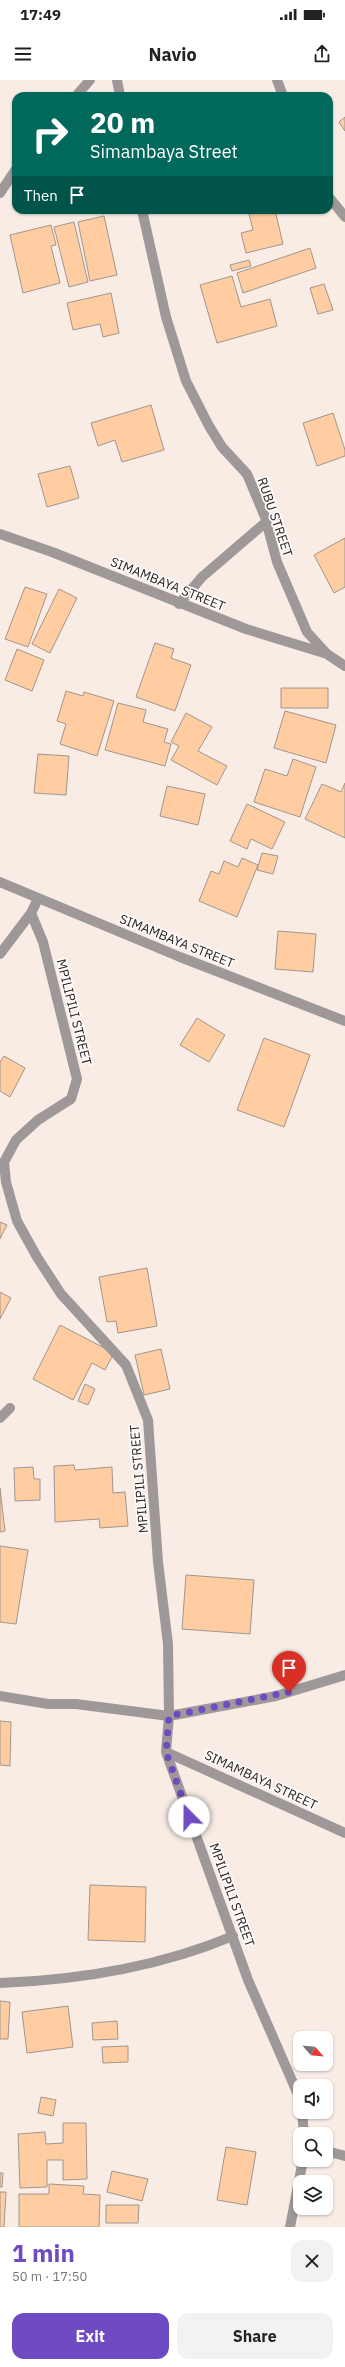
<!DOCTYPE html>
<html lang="en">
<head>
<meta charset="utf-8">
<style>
  :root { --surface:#fff; --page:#f2f2f2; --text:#222; --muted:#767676; --accent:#6e4ac3 }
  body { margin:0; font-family:"IBM Plex Sans",sans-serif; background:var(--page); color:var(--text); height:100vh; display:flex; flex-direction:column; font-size:15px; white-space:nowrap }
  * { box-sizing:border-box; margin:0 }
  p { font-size:13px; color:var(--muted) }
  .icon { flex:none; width:22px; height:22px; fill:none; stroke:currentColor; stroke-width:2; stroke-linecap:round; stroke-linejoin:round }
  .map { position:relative; height:2147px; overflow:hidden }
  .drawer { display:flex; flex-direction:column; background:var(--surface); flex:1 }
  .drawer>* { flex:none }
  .guide { position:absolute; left:12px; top:12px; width:321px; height:122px; border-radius:12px; box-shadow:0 1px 3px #0004; background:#00695c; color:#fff; overflow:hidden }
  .needle { width:26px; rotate:117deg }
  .controls { position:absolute; left:293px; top:1951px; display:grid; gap:8px }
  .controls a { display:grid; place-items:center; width:40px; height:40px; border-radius:8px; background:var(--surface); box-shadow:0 1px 3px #0004; font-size:20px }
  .pin { position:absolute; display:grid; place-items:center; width:34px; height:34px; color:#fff; margin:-41px -17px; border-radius:50% 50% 50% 0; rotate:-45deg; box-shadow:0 0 4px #0007 }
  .pin .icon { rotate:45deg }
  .me { position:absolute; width:44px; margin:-22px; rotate:338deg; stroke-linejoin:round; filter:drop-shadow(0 0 3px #0008) }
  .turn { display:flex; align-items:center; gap:14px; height:84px; padding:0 12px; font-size:18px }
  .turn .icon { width:52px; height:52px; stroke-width:2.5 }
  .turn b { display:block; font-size:28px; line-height:34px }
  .then { display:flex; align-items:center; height:38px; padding:0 12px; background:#0003; gap:8px; font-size:15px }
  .round { display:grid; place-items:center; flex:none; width:42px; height:42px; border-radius:12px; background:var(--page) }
  .summary { display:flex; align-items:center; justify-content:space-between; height:68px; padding:0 12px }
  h1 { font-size:24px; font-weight:700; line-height:30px; color:var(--accent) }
  .primary-button { display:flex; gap:8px; margin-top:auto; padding:8px 12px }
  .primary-button a { flex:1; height:46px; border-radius:12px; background:var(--accent); color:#fff; font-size:16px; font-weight:700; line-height:46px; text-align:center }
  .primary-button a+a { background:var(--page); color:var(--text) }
  .status { display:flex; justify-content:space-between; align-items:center; height:28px; padding:0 20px; background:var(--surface); direction:ltr }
  .status svg { height:11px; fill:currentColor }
  header { display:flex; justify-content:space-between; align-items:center; height:52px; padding:0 12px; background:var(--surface); font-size:18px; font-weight:700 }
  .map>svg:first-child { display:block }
</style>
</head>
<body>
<div class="status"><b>17:49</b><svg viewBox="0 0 49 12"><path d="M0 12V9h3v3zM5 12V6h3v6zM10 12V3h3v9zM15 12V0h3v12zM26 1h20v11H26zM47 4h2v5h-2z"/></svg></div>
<header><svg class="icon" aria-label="menu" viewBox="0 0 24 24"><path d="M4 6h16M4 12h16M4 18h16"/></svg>Navio<svg class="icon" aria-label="share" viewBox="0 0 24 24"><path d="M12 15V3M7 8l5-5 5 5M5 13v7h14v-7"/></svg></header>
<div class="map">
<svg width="345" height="2147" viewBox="0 0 345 2147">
  <rect width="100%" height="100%" fill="#f9ece5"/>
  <path fill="#ffcda1" stroke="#a0968e" d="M345,37V51L339,42Z
    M248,130H275L283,164L246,173L241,153L253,150Z
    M104,136L117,195L90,201L78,142Z
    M74,142L88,202L69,207L54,147Z
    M51,145L56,165L51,166L60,203L23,213L10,155Z
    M310,168L316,188L243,213L237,193Z
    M249,180L251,186L232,191L230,185Z
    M232,196L241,227L270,219L277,246L217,263L200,205Z
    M324,204L333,230L318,234L310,208Z
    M111,213L119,253L103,257L100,244L73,250L67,223Z
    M151,325L164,370L122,382L115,360L98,366L91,343Z
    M333,333L345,370V376L317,386L303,343Z
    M70,386L79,418L47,427L38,394Z
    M345,458V507L334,513L314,475Z
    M25,507L47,514L28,567L5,559Z
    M59,509L77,518L50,573L32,564Z
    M155,563L174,569L171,578L191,585L175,631L136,617Z
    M17,569L44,580L32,611L5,600Z
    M281,608H328V628H281Z
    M66,611L83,616L84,612L114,621L97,676L60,664L66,644L57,641Z
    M118,623L146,630L143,642L168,649L164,662L171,664L165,686L105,670Z
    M285,631L336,645L326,683L274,668Z
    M186,633L212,647L198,671L227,686L217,705L171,680L179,666L171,662Z
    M38,674L69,676L66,715L34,713Z
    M293,679L316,687L300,737L254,722L265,689L287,696Z
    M345,703V758L305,739L322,704L341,712Z
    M167,706L205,714L198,745L160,736Z
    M247,724L285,742L272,769L251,759L247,769L230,761Z
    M262,773L278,776L273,794L257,790Z
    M242,778L258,785L237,837L199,821L211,791L219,794L224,781L238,787Z
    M278,851L316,854L313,892L275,889Z
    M197,938L225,955L209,982L180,965Z
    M264,958L310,975L284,1047L237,1030Z
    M4,976L25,988L10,1017L0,1011V982Z
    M0,1142L7,1145L0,1159Z
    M147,1188L157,1246L118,1253L116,1241L107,1242L99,1197Z
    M0,1212L11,1218L0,1239Z
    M60,1245L114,1273L105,1290L92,1283L73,1320L33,1299Z
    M161,1269L170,1309L144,1315L135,1275Z
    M85,1304L95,1309L88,1325L78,1321Z
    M74,1385L75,1390L112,1387L113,1413L125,1412L128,1446L100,1448L99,1439L55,1442L54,1386Z
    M33,1387L34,1399H40V1420L15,1421L14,1388Z
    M0,1408L5,1451L0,1452Z
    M0,1466L28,1470L16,1544L0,1542Z
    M186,1495L254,1500L250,1554L182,1549Z
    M0,1641L11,1642L10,1686L0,1685Z
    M90,1805L146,1807L145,1862L88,1860Z
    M0,1921L10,1922L8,1959H0Z
    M68,1926L73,1967L27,1973L22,1932Z
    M117,1941L118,1959L93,1960L92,1943Z
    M128,1966V1982L103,1983L102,1967Z
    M41,2017L56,2020L53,2036L38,2033Z
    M63,2043H86L87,2099L63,2100V2080H47V2107L20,2108L18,2054L45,2052L46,2064L63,2063Z
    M226,2067L256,2072L247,2125L217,2120Z
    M112,2091L148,2099L142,2121L107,2112Z
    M0,2093H3L2,2107H0Z
    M49,2104L84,2106L83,2114L100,2115L99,2147H19V2114H49Z
    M0,2112H6L4,2147H0Z
    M106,2125H139L138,2143H106Z"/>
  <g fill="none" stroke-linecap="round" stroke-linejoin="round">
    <path stroke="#9e9899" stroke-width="10" d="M117,0L120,16
      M277,0L283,16
      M76,16L90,0
      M0,113L16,89
      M329,117L345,137
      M142,130L166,237L186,301L209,346L222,367L247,394L265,437L277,482L307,552L327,574L345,586
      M0,454L52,472L246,549L324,573
      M179,524L202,497L266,442
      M0,802L180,877L345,941
      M31,833L43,862L77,999L71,1019L38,1040L16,1060L4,1082L6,1102L17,1141L37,1177L61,1214L126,1285L148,1340L158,1482L168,1564L169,1636L166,1672L248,1900L300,2019
      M0,874L31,833L38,819
      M0,1338L10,1328
      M0,1616L48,1624H76L169,1636L276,1616L345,1595
      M166,1672L345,1753
      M0,1903C80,1900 159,1887 233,1856
      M302,2032L304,2054
      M326,2071L345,2076
      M290,2147L303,2080"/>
  </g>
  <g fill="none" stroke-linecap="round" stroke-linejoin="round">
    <path stroke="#6e4ac3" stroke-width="7" stroke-dasharray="0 12.6" d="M189,1737L166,1672L169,1636L289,1612"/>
  </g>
  <g text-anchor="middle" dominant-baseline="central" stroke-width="3.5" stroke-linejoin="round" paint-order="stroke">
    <g font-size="13" fill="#282320" stroke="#fefbfa">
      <text transform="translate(275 437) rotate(71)">RUBU STREET</text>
      <text transform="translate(168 504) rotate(22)">SIMAMBAYA STREET</text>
      <text transform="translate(177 861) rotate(22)">SIMAMBAYA STREET</text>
      <text transform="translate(74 932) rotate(76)">MPILIPILI STREET</text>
      <text transform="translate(139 1399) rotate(-95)">MPILIPILI STREET</text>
      <text transform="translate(261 1700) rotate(25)">SIMAMBAYA STREET</text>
      <text transform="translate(232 1815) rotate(70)">MPILIPILI STREET</text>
    </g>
  </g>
</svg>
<div class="controls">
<a><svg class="needle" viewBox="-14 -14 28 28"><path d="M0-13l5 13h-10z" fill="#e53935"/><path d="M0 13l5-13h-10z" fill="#767676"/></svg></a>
<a><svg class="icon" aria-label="sound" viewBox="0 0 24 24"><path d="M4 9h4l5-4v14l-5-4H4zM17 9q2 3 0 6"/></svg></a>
<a><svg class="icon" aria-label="search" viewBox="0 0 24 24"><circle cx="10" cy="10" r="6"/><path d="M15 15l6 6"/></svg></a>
<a><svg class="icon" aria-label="layers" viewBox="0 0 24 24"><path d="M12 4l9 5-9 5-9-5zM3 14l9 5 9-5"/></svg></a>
</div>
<div class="pin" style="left:289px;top:1612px;background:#d93025"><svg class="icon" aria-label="arrive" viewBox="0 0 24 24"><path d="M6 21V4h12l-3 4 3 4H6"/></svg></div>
<svg class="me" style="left:189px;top:1737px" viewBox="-20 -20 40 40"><circle r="19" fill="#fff"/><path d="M0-13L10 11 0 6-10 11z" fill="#6e4ac3"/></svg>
<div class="guide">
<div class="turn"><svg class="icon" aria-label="right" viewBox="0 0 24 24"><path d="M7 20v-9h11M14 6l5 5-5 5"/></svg><div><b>20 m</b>Simambaya Street</div></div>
<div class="then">Then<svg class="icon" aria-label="arrive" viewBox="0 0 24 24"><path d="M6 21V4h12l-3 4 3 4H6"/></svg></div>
</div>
</div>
<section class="drawer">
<div class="summary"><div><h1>1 min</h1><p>50 m · 17:50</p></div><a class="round"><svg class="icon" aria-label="close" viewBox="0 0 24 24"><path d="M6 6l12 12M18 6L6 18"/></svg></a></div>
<div class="primary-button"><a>Exit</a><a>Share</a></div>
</section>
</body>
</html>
